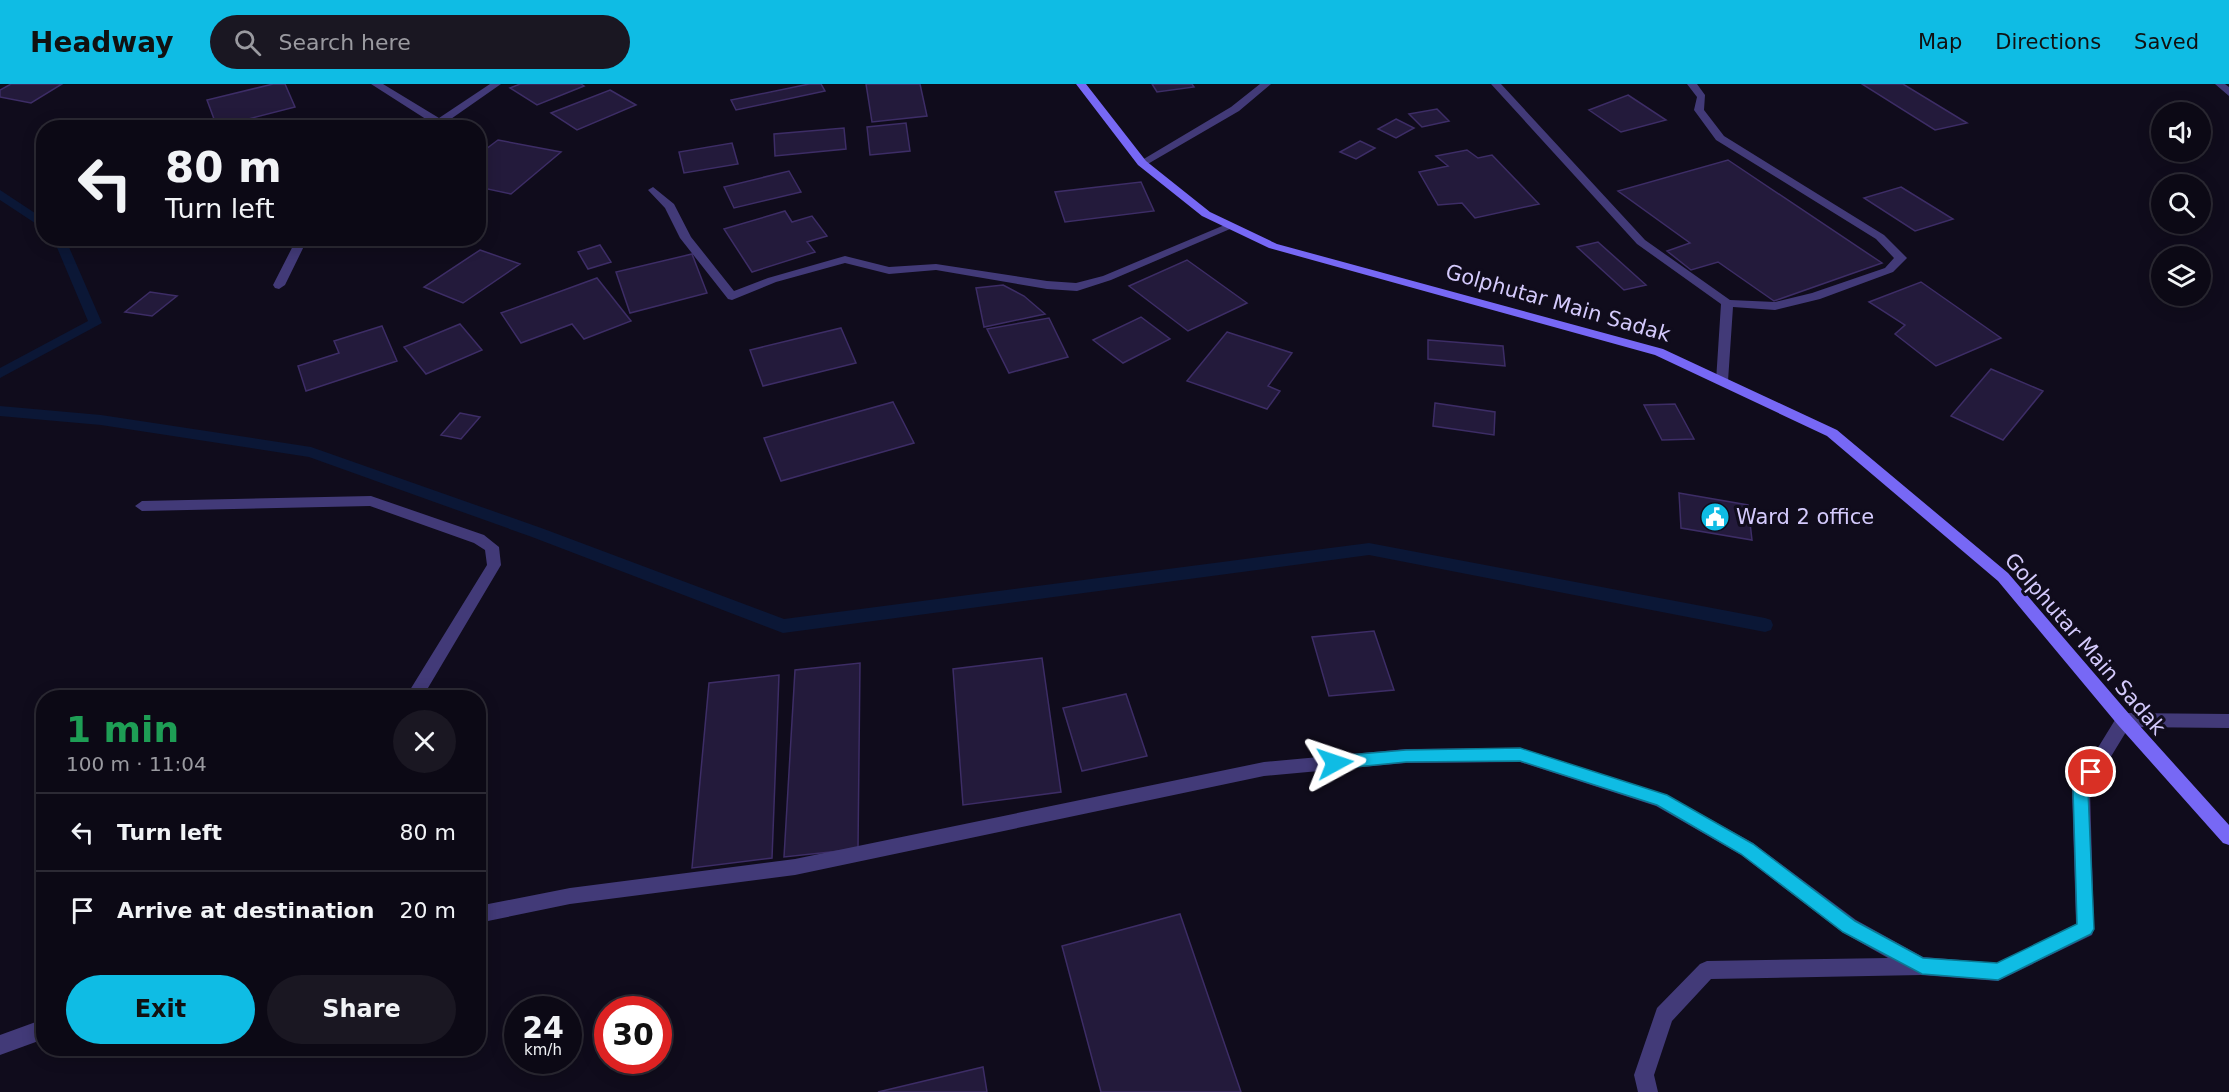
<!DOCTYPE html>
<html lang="en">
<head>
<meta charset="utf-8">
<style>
  :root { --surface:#0c0915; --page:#1a1722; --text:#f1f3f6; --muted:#9a9aa0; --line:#2c2a34; --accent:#0fbce4 }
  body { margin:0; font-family:"DejaVu Sans",sans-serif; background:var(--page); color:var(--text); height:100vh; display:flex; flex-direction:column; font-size:22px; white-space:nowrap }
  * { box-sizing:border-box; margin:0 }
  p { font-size:20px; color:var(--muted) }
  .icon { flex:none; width:33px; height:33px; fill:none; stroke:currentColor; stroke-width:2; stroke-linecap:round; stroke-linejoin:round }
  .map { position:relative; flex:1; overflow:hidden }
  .details { position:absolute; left:36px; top:606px; width:450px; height:366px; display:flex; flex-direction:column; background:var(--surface); border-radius:24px; box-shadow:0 3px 15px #0003,0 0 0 2px var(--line) }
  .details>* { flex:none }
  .hud { position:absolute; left:36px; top:36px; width:450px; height:126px; border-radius:24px; box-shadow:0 3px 15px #0003,0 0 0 2px var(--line); background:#0c0915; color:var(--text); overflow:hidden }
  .buttons { position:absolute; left:2151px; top:18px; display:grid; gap:12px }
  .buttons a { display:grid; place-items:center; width:60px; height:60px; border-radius:50%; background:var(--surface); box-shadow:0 3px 15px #0003,0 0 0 2px var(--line); font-size:30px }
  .speed { position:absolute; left:504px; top:912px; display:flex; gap:12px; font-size:30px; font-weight:700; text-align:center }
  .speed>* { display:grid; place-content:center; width:78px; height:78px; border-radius:50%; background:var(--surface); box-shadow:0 3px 15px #0003,0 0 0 2px var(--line); line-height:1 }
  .speed small { font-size:15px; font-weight:400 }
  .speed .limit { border:9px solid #d22; background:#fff; color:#111 }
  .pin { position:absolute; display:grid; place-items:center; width:51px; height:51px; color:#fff; margin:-26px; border:3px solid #fff; border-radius:50%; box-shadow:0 2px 6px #0007 }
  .me { position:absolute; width:66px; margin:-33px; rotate:85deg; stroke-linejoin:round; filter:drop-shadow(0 0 4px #0008) }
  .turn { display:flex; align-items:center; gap:21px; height:126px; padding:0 30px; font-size:27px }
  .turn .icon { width:78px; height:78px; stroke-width:2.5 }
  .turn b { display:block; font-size:42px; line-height:51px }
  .round { display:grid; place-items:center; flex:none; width:63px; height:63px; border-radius:32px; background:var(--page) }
  .summary { display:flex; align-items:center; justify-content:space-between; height:102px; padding:0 30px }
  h1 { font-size:36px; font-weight:600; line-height:45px; color:#1e9e55 }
  .primary-button { display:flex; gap:12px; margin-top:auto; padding:12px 30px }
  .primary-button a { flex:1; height:69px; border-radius:36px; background:var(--accent); color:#111; font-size:24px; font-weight:600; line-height:69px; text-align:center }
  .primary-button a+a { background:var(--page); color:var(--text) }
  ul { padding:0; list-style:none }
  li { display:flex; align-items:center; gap:18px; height:78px; padding:0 30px; border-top:2px solid var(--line) }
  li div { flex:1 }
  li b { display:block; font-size:22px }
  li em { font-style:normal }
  header { display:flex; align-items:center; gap:36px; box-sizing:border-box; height:84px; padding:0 30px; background:var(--accent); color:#111 }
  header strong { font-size:28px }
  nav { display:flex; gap:33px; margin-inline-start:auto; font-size:21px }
  .search { width:420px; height:54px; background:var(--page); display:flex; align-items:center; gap:15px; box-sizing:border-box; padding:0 21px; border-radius:33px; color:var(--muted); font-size:22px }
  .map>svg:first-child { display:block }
</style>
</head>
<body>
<header>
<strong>Headway</strong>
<div class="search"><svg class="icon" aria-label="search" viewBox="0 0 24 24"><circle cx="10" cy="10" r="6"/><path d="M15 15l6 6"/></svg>Search here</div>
<nav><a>Map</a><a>Directions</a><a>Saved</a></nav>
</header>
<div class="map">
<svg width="2229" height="1008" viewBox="0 0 2229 1008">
  <rect width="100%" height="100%" fill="#100c1c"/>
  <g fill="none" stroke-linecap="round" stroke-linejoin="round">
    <path fill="#0b1736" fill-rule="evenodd" d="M0,106L44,135V145L0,116Z
      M53,154H65L102,239L0,294V284L88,237Z
      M0,322L101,331L311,363L544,445L784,535L1369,459L1765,534L1771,536L1773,541L1771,546L1765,548L1369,471L783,549L532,453L309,373L101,341L0,332Z"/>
  </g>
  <path fill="#231a3b" stroke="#3d2d66" stroke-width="1.5" d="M11,0H62L31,19L0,13V6Z
    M273,0H285L295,23L217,43L207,16Z
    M520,0H581L584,2L537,21L510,4Z
    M809,0H821L825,7L736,26L731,16Z
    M866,0H920L927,32L872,38Z
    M1152,0H1192L1194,3L1157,8Z
    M1862,0H1903L1967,39L1935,46Z
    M610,6L636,21L577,46L551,29Z
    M1628,11L1666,36L1621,48L1589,26Z
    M1437,25L1449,37L1422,43L1409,30Z
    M1396,35L1414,44L1396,54L1378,45Z
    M906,39L910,67L870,71L867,43Z
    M844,44L846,65L775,72L774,50Z
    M498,56L561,68L511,110L478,103V71Z
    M1360,57L1375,64L1356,75L1340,68Z
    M732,59L738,80L684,89L679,68Z
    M1467,66L1478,74L1492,71L1539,120L1475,134L1462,119L1438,121L1419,88L1448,82L1436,72Z
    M1728,76L1882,179L1774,217L1718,178L1691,186L1667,167L1690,159L1618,107Z
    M789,87L801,108L734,124L724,103Z
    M1141,98L1154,127L1065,138L1055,108Z
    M1901,103L1953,135L1915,147L1864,114Z
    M785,127L792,138L812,132L827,152L807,158L815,168L752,188L724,145Z
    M1598,158L1646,201L1624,206L1577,163Z
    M600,161L611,178L588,185L578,168Z
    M480,166L520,180L463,219L424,203Z
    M692,170L707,209L630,229L616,188Z
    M1187,176L1247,219L1188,247L1129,202Z
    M597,194L631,237L584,255L572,240L521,259L501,229Z
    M1921,198L2001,254L1936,282L1895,250L1905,241L1869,218Z
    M1003,201L1024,212L1045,230L984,243L976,204Z
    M150,208L177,212L152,232L125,228Z
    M1141,233L1170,255L1123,279L1093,256Z
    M1049,234L1068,273L1009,289L987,245Z
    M460,240L482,266L426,290L404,263Z
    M382,242L397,277L306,307L298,282L339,269L334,257Z
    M841,244L856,279L763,302L750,266Z
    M1227,248L1292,269L1268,302L1280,307L1267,325L1187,297Z
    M1428,256L1503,262L1505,282L1428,275Z
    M1991,285L2043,307L2003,356L1951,332Z
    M893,318L914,359L781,397L764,354Z
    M1435,319L1495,328L1494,351L1433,342Z
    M1675,320L1694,355L1662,356L1644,321Z
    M460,329L480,333L461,355L441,351Z
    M1679,409L1748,421L1752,456L1681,444Z
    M1374,547L1394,606L1329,612L1312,553Z
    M1042,574L1061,708L963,721L953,585Z
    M860,579L858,765L784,773L795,586Z
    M779,591L772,774L692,784L709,599Z
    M1126,610L1147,672L1082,687L1063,624Z
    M1180,830L1241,1008H1101L1062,862Z
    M983,983L987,1008H878Z"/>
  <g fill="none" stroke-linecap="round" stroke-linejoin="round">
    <path fill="#423a78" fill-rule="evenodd" d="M1260,0H1271L1239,27L1146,81L1137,79L1231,23Z"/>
    <path fill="#423a78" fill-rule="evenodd" d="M371,0H383L439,34L490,0H501L438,44H426L432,39Z
      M1491,0H1501L1645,156L1730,216L1775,218L1812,209L1885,184L1894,174L1876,155L1716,56L1694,26L1697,13L1687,0H1697L1705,11L1704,26L1724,52L1884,151L1907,174L1893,188L1820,215L1775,226L1733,223L1728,297L1727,300H1717L1716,297L1721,220L1637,160Z
      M2215,0H2225L2229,3V12Z
      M653,103L674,120L691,153L734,207L768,194L845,172L889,183L936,180L1047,197L1076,199L1103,192L1227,140L1231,139L1237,142L1111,196L1077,207L1047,205L936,186L889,190L845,179L776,198L732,216L728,215L680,154L665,124L648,106Z
      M297,154H308L285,201L279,205L275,204L273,201Z
      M371,412L484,451L499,463L501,481L422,614H405L487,481L485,466L474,459L370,422L142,427L135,422L142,417Z
      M2124,629L2229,630V644L2129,643L2090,707L2094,845L2092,851L1998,897L1921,891L1711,895L1672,937L1654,991L1658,1008H1638L1634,991L1657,924L1700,880L1707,877L1888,874L1842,848L1741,771L1656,722L1520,678L1406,679L1264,692L795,791L570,820L478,839V822L570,804L795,775L1264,678L1406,665L1520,664L1667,711L1753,759L1856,836L1923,873L1997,879L2076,840L2072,706L2118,631Z
      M44,935V955L0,971V951Z"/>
    <path fill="#7768f5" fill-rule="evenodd" d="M1076,0H1086L1146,77L1210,128L1277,160L1663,265L1837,346L2008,489L2130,631L2229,741V761L2223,759L2118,641L1998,497L1827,352L1655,271L1269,164L1202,132L1138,81Z"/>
  </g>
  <path fill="#0fbce4" stroke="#0a7a94" stroke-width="1.5" d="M1520,664L1667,711L1753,760L1855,837L1923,874L1997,879L2077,840L2073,706L2086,684L2091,682L2099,688L2088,707L2094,845L2091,850L1998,896L1922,890L1843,848L1741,770L1657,721L1520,677L1406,678L1335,685L1327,679L1335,672L1406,666Z"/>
  <defs>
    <g id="civic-disc" transform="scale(1.5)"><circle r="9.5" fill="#0fbce4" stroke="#100c1c"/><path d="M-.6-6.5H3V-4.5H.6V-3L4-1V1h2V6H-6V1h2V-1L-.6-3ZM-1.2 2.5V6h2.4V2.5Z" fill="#fff"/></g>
  </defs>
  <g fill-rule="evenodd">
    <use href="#civic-disc" x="1715" y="433"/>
  </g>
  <g text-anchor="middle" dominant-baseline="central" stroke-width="6" stroke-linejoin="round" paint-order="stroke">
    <g font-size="21" fill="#d4cafc" stroke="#100c1c">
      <text transform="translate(1558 219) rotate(16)">Golphutar Main Sadak</text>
      <text transform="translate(2085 560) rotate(49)">Golphutar Main Sadak</text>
    </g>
    <g font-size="21" fill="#d4cafc" stroke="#100c1c" text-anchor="start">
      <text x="1736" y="433">Ward 2 office</text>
    </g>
  </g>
</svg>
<div class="buttons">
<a><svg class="icon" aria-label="sound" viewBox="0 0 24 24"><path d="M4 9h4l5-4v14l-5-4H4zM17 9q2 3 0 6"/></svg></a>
<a><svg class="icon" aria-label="search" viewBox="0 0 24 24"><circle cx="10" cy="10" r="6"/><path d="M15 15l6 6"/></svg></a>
<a><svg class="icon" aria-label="layers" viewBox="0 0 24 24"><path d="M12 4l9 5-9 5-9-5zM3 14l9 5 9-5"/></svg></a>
</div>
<div class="speed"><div>24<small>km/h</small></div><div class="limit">30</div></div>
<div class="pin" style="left:2091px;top:688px;background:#d93025"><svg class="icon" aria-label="arrive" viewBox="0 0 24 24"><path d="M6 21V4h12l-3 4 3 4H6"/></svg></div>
<svg class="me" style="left:1335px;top:679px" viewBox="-20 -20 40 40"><path d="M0-17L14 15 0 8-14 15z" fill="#0fbce4" stroke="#fff" stroke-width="4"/></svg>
<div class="hud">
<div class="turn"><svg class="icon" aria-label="left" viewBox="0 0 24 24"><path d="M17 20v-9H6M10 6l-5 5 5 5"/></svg><div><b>80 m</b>Turn left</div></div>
</div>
<section class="details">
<div class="summary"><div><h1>1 min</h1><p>100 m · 11:04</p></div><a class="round"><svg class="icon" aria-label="close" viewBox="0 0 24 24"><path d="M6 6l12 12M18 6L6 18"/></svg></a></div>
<ul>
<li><svg class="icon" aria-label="left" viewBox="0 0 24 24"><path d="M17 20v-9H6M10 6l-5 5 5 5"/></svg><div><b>Turn left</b></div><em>80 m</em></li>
<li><svg class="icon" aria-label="arrive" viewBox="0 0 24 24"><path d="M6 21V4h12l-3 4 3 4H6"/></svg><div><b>Arrive at destination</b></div><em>20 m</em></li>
</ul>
<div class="primary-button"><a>Exit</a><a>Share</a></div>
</section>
</div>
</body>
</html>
